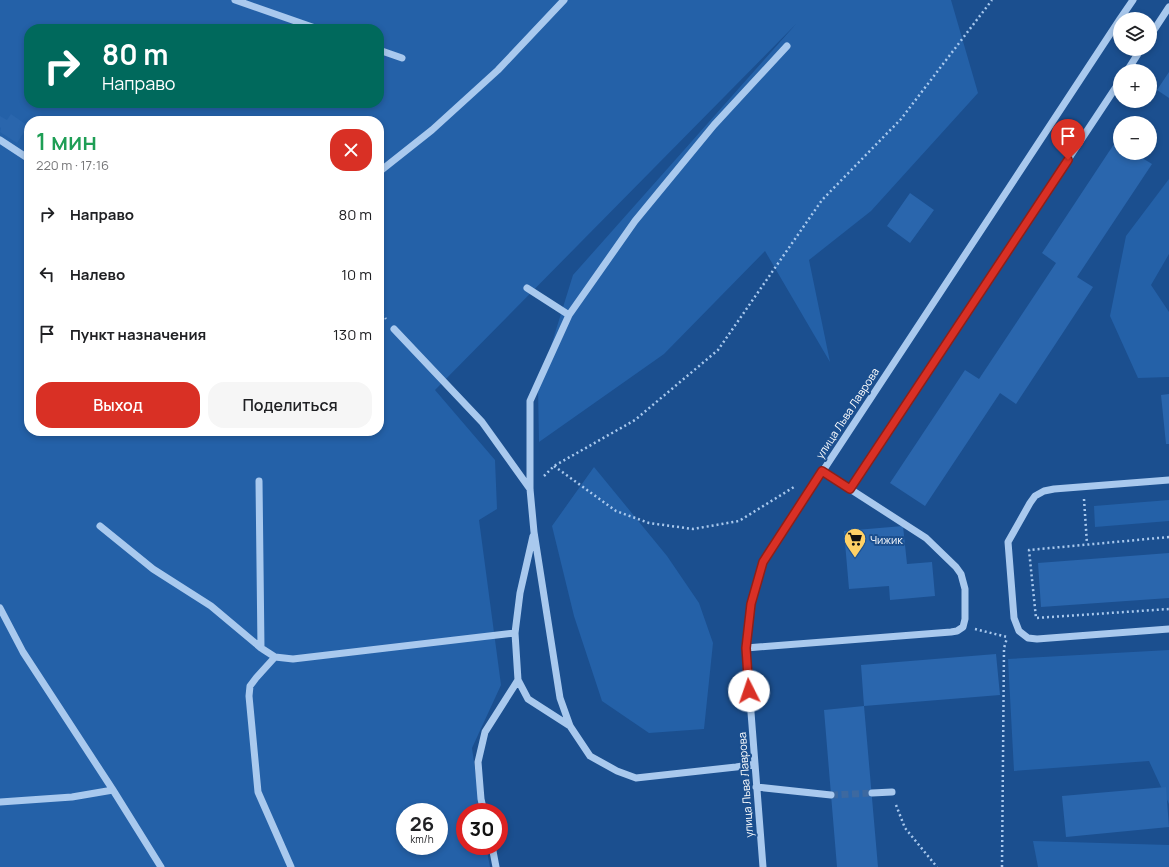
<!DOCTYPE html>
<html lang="ru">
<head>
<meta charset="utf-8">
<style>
  :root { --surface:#fff; --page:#f6f6f6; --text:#202124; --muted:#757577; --accent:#d93025 }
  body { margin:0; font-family:Manrope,sans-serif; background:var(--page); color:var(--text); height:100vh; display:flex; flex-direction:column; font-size:15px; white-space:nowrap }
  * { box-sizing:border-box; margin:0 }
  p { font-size:13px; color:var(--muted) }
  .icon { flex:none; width:22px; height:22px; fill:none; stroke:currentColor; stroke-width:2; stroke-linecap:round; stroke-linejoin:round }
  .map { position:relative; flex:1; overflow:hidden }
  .details { position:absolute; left:24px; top:116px; width:360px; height:320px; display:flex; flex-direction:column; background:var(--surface); border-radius:16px; box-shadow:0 2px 6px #0003 }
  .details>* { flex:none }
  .hud { position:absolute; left:24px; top:24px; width:360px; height:84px; border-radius:16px; box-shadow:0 2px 6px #0003; background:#00695c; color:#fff; overflow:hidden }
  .tools { position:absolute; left:1113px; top:12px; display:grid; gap:8px }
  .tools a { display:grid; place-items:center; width:44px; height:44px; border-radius:50%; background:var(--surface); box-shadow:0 2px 6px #0003; font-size:20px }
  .speed { position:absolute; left:396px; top:803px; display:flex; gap:8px; font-size:20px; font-weight:700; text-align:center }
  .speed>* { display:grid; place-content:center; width:52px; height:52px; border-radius:50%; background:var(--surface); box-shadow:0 2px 6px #0003; line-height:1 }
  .speed small { font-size:10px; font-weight:400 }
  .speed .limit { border:6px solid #d22; background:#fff; color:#111 }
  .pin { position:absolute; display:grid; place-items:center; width:34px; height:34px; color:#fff; margin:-41px -17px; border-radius:50% 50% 50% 0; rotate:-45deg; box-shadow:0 0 4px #0007 }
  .pin .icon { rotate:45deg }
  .me { position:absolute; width:44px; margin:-22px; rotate:356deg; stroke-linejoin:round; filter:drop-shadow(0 0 3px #0008) }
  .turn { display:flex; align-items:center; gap:14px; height:84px; padding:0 12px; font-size:18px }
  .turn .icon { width:52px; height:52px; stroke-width:2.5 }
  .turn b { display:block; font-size:28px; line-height:34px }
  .round { display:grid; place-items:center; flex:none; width:42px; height:42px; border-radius:16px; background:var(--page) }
  .summary { display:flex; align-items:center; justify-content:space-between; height:68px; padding:0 12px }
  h1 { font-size:24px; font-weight:600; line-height:30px; color:#1e9e55 }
  .action { display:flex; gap:8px; margin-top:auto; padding:8px 12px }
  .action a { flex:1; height:46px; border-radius:16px; background:var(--accent); color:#fff; font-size:16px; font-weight:600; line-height:46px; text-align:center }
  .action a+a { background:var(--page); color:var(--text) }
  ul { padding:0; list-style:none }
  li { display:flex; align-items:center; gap:12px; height:60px; padding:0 12px }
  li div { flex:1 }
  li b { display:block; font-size:15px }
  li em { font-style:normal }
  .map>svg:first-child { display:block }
</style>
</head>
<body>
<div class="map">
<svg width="1169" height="867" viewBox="0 0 1169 867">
  <rect width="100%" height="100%" fill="#1b4f8f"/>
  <path fill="#2461a8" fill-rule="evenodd" d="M0,0H951L978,93L871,211L809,260L830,362L765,251L664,354L539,442L538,388L573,275L796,24L435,390L495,460L497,509L479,520L501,685L472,748L481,812H465V846H486L490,867H0ZM29,29H379V103H29ZM29,121H379V431H29ZM405,812H439V846H405Z
    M1169,179V254L1151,285L1169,312V377L1138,378L1110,316L1126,236Z
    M594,467L667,556L699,603L713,643L704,729L649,733L602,701L574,616L552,526Z
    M1169,500V521L1095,527L1094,506Z
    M1169,650V804L1149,761L1014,771L1008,659Z
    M1033,841L1169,845V867H1038Z"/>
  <path fill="#2a66ad" d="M1169,72V98L1157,90Z
    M11,114L28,126L17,143L0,132L1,128L0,127V116L7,120Z
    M1116,141L1120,144V153H1134L1152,164L1077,277L1093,287L1016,404L1000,393L925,506L890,483L965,370L979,379L1056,263L1042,253Z
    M910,193L934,210L910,243L887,226Z
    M1169,394V444H1166L1161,395Z
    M903,526L907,564L932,562L935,596L890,600L889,586L849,589L844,531Z
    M1169,553V598L1041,607L1038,563Z
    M996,654L1000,695L864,706L878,867H837L824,710L864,706L861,665Z
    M1166,787L1169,827L1066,837L1062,796Z"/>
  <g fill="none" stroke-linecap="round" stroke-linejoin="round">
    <path stroke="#3d69a0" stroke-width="7" stroke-dasharray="7 3.5" stroke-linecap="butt" d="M831,795L872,793"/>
    <path stroke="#a9c9ee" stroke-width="2.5" stroke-dasharray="2 3" stroke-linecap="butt" d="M379,310L386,319
      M554,466L616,511L649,523L693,529L739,521L794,487
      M544,476L554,466L635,420L718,350L822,200L901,119L992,0
      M1084,499L1087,544
      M1169,537L1029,550L1036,618L1169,609
      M975,629L1007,637
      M896,805L905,828L937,867
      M1002,867L1004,648L1007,638"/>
    <path stroke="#a9c9ee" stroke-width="7" d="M235,0L318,29
      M1120,19L1133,0
      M1150,36L1169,7
      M379,50L402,58
      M1127,71L1141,49
      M0,140L29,159
      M379,172L432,130L498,70L564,0
      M527,288L569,315
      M394,329L482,422L530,489
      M822,471L850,489L1120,81
      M1169,480L1054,489L1044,491L1035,496L1030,503L1008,542L1014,618L1019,631L1028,638L1037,639L1169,629
      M259,481L261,648
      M100,526L153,569L211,606L261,648L275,657L293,659L515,633
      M0,608L23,652L113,790L161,867
      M746,648L951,632L957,631L963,627L965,619V589L961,574L956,567L926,538L850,489
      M275,657L256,678L250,686L249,696L258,792L291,867
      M518,680L528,699L570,726
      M755,764L736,767L636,778L617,771L590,756L570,726L560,698L534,532L530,489V401L569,315L635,221L714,125L787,46
      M756,787L831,795
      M872,793L892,792
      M0,802L72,797L113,790
      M484,812L481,799L478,762L485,732L518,680L515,633L520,593L533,536
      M492,846L496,867
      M763,867L746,648L751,604L763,562L1120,19"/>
  </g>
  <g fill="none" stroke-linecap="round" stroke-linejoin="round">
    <g stroke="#8d1f18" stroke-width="10">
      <path id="route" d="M749,691L746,648L751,604L763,562L822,471L850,489L1068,160"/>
    </g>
    <use href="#route" stroke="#d93025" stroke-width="7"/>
  </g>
  <defs>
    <g id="supermarket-pin" transform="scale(1.15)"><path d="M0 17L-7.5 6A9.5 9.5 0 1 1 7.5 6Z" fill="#ffd166" stroke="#1b4f8f"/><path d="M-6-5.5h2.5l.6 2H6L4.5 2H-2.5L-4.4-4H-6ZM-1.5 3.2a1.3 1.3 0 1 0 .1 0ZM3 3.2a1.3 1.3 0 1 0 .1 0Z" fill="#111"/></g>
  </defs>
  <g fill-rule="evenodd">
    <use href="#supermarket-pin" x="855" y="539"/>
  </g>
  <g text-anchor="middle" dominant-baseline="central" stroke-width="4" stroke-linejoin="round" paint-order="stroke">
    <g font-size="11" fill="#fff" stroke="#1b4f8f">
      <text transform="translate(847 413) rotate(-57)">улица Льва Лаврова</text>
      <text transform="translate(745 785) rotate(-94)">улица Льва Лаврова</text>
    </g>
    <g font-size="11" fill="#fff" stroke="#1b4f8f" text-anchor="start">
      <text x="870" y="539">Чижик</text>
    </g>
  </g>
</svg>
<div class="tools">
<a><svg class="icon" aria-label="layers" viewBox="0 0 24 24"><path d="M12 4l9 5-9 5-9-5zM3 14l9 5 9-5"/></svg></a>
<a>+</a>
<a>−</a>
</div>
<div class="speed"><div>26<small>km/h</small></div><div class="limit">30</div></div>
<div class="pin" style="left:1068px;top:160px;background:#d93025"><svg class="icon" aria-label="arrive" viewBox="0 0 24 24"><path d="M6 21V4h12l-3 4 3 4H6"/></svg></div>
<svg class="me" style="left:749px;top:691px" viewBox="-20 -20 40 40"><circle r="19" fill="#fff"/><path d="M0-13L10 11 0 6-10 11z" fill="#d93025"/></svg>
<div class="hud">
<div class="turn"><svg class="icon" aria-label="right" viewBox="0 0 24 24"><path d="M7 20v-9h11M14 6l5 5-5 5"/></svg><div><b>80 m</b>Направо</div></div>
</div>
<section class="details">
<div class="summary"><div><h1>1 мин</h1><p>220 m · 17:16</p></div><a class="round" style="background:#d93025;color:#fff"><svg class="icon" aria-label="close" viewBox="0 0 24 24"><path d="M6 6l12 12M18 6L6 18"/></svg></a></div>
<ul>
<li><svg class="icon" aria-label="right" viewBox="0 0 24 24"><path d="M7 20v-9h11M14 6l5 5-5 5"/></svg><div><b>Направо</b></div><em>80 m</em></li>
<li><svg class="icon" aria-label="left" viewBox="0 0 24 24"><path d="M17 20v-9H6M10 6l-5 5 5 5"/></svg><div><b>Налево</b></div><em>10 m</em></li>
<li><svg class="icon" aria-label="arrive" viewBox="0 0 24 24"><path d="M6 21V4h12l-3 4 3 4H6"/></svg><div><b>Пункт назначения</b></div><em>130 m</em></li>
</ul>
<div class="action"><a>Выход</a><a>Поделиться</a></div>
</section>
</div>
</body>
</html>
